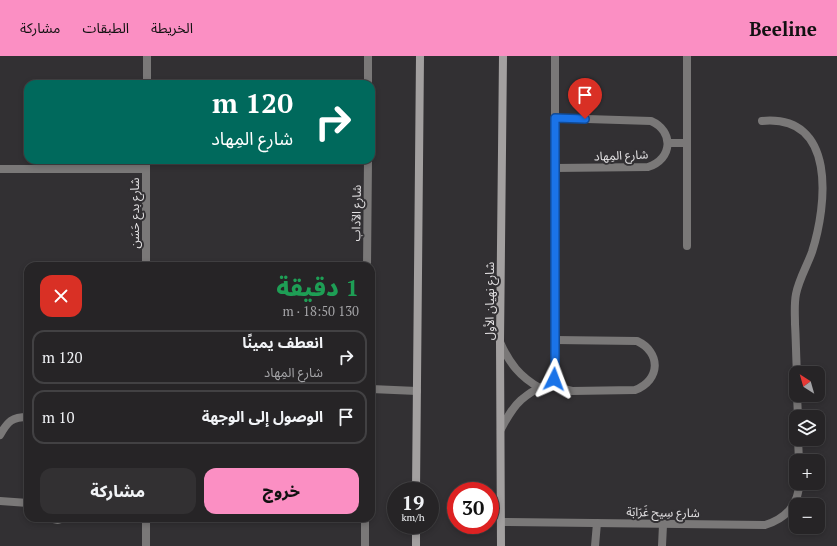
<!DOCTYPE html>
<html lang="ar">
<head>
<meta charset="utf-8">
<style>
  :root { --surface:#262426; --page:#323032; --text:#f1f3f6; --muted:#a4a4a7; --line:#424143; --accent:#fb8fc3 }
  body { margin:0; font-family:"PT Serif","Noto Sans Arabic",serif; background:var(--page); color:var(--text); direction:rtl; height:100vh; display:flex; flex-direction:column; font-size:15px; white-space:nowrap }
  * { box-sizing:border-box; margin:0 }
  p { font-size:13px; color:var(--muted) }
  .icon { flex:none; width:22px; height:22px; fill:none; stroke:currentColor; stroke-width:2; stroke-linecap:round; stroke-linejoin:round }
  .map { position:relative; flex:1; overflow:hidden; direction:ltr }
  .drawer { position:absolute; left:24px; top:206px; width:351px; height:260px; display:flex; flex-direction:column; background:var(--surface); border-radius:12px; box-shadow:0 2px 6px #0003,0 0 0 1px var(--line); direction:rtl }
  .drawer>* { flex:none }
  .guide { position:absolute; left:24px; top:24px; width:351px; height:84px; border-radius:12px; box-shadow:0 2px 6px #0003,0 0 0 1px var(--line); direction:rtl; background:#00695c; color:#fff; overflow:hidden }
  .needle { width:26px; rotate:323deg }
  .controls { position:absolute; left:789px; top:310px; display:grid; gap:8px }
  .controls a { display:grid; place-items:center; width:36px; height:36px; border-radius:8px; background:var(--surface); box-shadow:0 2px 6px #0003,0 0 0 1px var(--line); font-size:20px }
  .speed { position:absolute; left:387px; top:426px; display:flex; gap:8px; font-size:20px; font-weight:700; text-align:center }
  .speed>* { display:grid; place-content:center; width:52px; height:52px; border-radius:50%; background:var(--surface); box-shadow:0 2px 6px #0003,0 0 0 1px var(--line); line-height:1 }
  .speed small { font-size:10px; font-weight:400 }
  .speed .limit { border:6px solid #d22; background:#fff; color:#111 }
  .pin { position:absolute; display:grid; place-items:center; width:34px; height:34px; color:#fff; margin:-41px -17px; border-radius:50% 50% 50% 0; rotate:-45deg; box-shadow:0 0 4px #0007 }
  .pin .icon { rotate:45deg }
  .me { position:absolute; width:44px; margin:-22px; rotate:3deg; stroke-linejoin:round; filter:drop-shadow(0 0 3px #0008) }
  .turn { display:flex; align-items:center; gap:14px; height:84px; padding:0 16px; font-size:18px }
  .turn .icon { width:52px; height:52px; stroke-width:2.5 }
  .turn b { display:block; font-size:28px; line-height:34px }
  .round { display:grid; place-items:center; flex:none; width:42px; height:42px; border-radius:12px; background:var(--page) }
  .headline { display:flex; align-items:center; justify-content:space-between; height:68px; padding:0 16px }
  h1 { font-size:24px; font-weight:800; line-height:30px; color:#1e9e55 }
  .button { display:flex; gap:8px; margin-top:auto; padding:8px 16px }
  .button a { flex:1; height:46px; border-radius:12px; background:var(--accent); color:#111; font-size:16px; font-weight:800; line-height:46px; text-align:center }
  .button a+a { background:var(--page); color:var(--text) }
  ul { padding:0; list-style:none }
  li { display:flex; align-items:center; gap:12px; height:54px; margin:0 8px 6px; padding:0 8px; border:2px solid var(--line); border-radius:12px }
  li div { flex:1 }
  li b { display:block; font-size:15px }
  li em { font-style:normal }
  header { display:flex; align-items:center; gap:24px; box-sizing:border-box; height:56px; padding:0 20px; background:var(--accent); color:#111 }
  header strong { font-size:19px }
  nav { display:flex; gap:22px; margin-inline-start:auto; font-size:14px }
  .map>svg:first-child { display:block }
</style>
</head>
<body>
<header>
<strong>Beeline</strong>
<nav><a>الخريطة</a><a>الطبقات</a><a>مشاركة</a></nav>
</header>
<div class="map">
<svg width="837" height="490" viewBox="0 0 837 490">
  <rect width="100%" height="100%" fill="#323033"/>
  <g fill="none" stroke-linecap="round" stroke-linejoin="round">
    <path stroke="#7a7878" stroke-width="8" d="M368,0V28
      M668,87H687
      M555,112L648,111C673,103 674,75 651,65L555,62
      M687,190V0
      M367,210L368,104
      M551,327L560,332L572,335L635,334C661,324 661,296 637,285L555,284
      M371,333L417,335
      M0,379C8,365 12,361 28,361
      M0,445L28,447
      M49,462L58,464L65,462
      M365,490V462
      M595,490L597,467
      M662,490L663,469"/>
    <path stroke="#7a7878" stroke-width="8" d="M147,28V0
      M762,65C837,58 827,149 812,196C807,210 799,223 796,238C794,248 795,258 795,268C796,285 796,301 797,317
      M0,113H146
      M146,210V104
      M500,286C509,307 520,321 540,332
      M797,339L798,361
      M501,373C507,362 512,352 521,344C527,339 533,334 540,332C549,328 553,329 555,318V0
      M798,383L799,405
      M501,466L765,469C785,463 799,449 799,427
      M146,490V462"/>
    <path stroke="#a3a0a0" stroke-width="8" d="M416,435L420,0
      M416,490V469
      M501,490L500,286L503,0"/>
  </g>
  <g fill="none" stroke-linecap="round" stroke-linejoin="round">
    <g stroke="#114b97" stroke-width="10">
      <path id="route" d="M554,323L555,318V62L585,63"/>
    </g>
    <use href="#route" stroke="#1a73e8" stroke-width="7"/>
  </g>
  <g text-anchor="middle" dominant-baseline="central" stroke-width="4" stroke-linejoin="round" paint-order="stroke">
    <g font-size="12" fill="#e3e1e3" stroke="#323033">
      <text transform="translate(621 99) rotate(-2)">شارع المِهاد</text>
      <text transform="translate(134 157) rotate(-90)">شارع بدع حَسَن</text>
      <text transform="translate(356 157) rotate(-89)">شارع الآداب</text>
      <text transform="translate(489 245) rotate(-90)">شارع نهيان الأول</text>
      <text transform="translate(663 456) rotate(1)">شارع سِيح غَرَابَة</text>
    </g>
  </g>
</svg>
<div class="controls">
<a><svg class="needle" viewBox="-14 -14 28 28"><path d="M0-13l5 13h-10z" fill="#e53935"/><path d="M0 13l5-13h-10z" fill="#a4a4a7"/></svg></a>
<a><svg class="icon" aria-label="layers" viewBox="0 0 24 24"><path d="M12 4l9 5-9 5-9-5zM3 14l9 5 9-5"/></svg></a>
<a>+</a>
<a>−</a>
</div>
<div class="speed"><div>19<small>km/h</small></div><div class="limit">30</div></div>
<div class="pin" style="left:585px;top:63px;background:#d93025"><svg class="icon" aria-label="arrive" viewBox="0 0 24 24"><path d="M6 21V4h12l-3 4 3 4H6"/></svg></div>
<svg class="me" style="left:554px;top:323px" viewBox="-20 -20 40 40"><path d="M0-17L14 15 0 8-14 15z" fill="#1a73e8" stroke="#fff" stroke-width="4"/></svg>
<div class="guide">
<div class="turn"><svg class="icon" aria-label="right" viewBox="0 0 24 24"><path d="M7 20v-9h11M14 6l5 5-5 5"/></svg><div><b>120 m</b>شارع المِهاد</div></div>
</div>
<section class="drawer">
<div class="headline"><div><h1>1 دقيقة</h1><p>130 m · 18:50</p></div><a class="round" style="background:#d93025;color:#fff"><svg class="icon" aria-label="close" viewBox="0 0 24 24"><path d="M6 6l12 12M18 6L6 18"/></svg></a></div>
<ul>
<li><svg class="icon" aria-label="right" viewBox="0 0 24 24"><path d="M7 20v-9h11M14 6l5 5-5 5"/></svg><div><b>انعطف يمينًا</b><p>شارع المِهاد</p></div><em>120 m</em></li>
<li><svg class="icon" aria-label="arrive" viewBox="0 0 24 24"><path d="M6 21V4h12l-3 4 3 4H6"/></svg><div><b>الوصول إلى الوجهة</b></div><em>10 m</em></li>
</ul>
<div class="button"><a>خروج</a><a>مشاركة</a></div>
</section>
</div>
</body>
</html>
